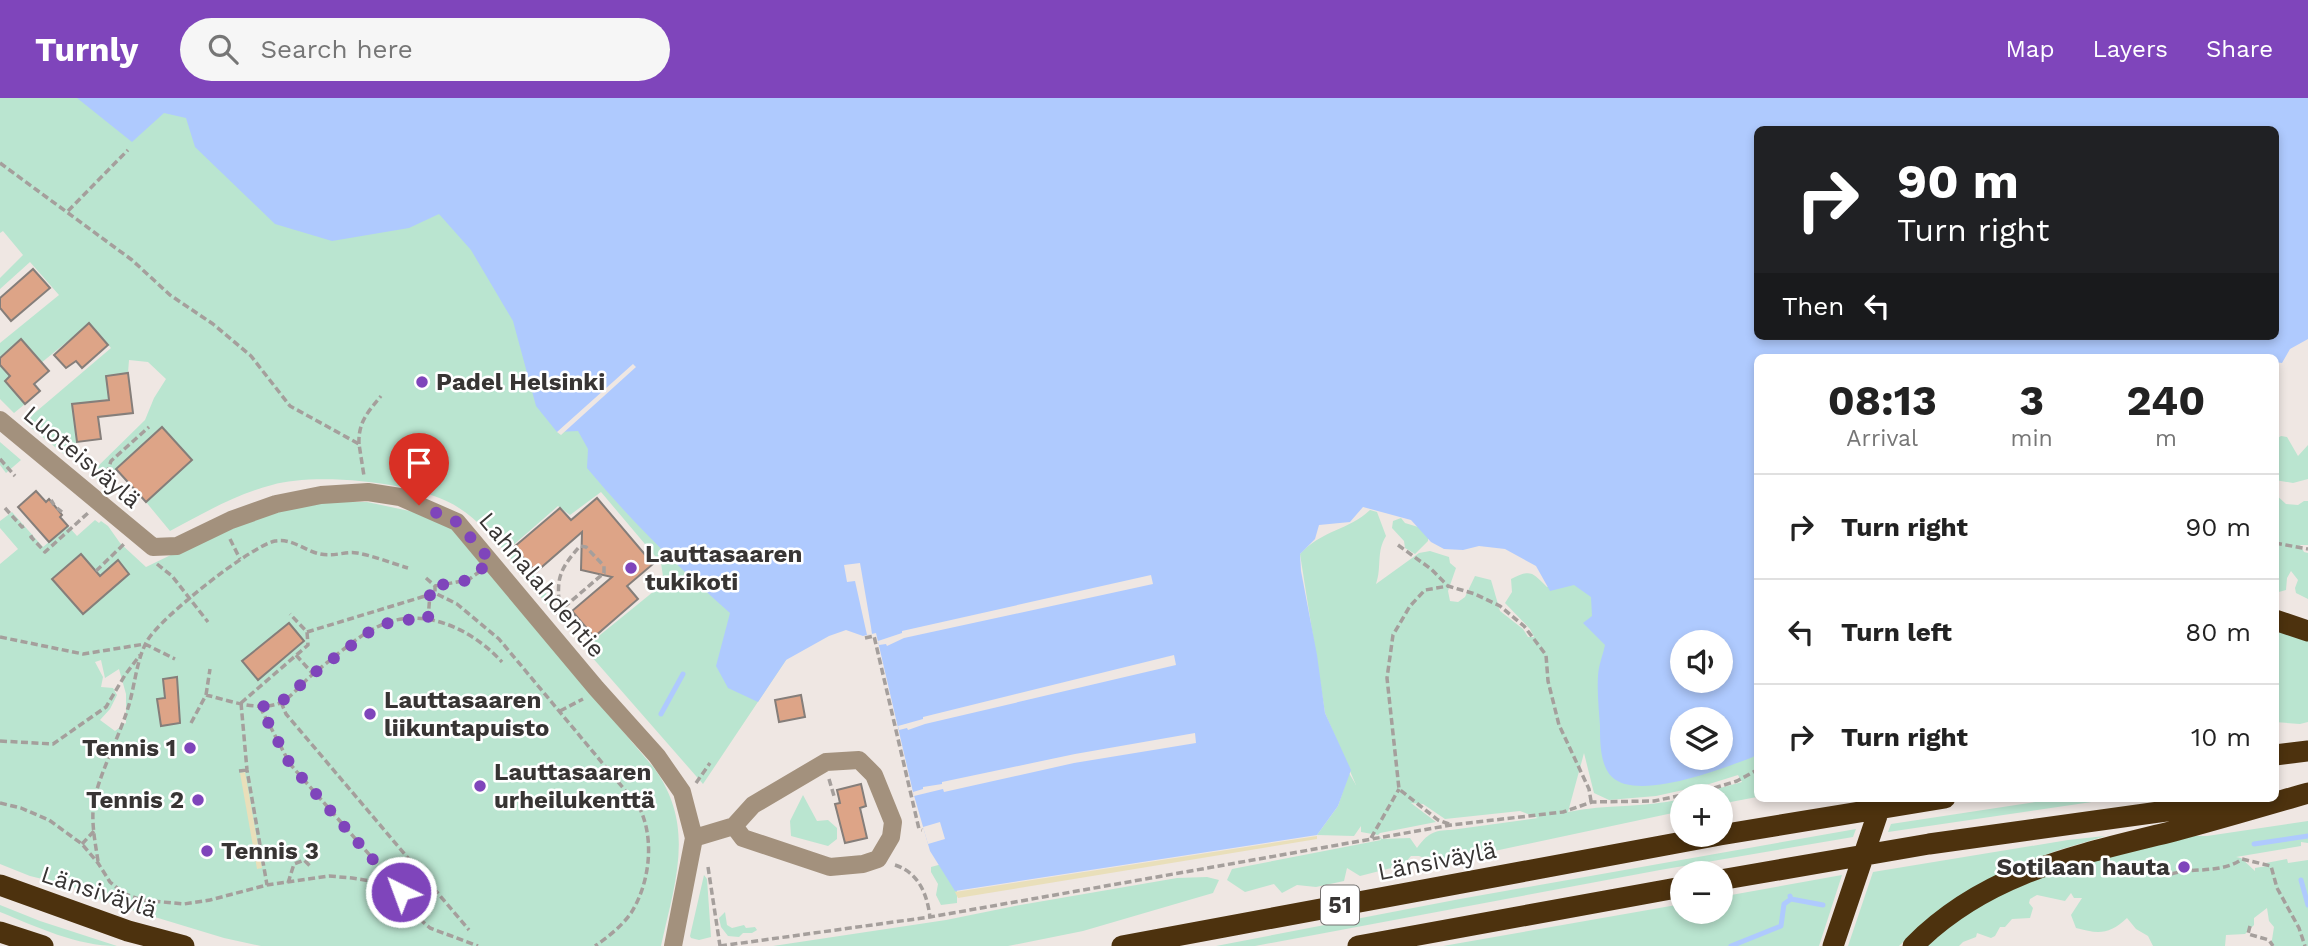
<!DOCTYPE html>
<html lang="en">
<head>
<meta charset="utf-8">
<style>
  :root { --surface:#fff; --page:#f6f6f6; --text:#222; --muted:#767676; --line:#e0e0e0; --accent:#7f45bb }
  body { margin:0; font-family:"Work Sans",sans-serif; background:var(--page); color:var(--text); height:100vh; display:flex; flex-direction:column; font-size:26px; white-space:nowrap }
  * { box-sizing:border-box; margin:0 }
  p { font-size:23px; color:var(--muted) }
  .icon { flex:none; width:38px; height:38px; fill:none; stroke:currentColor; stroke-width:2; stroke-linecap:round; stroke-linejoin:round }
  .map { position:relative; flex:1; overflow:hidden }
  .drawer { position:absolute; left:1754px; top:256px; width:525px; height:448px; display:flex; flex-direction:column; background:var(--surface); border-radius:10px; box-shadow:0 4px 10px #0003 }
  .drawer>* { flex:none }
  .hud { position:absolute; left:1754px; top:28px; width:525px; height:214px; border-radius:10px; box-shadow:0 4px 10px #0003; background:#202124; color:#fff; overflow:hidden }
  .tools { position:absolute; left:1670px; top:532px; display:grid; gap:14px }
  .tools a { display:grid; place-items:center; width:63px; height:63px; border-radius:50%; background:var(--surface); box-shadow:0 4px 10px #0003; font-size:35px }
  .pin { position:absolute; display:grid; place-items:center; width:60px; height:60px; color:#fff; margin:-72px -30px; border-radius:50% 50% 50% 0; rotate:-45deg; box-shadow:0 0 7px #0007 }
  .pin .icon { rotate:45deg }
  .me { position:absolute; width:77px; margin:-38px; rotate:318deg; stroke-linejoin:round; filter:drop-shadow(0 0 5px #0008) }
  .turn { display:flex; align-items:center; gap:24px; height:147px; padding:0 28px; font-size:32px }
  .turn .icon { width:91px; height:91px; stroke-width:2.5 }
  .turn b { display:block; font-size:49px; line-height:60px }
  .then { display:flex; align-items:center; height:66px; padding:0 28px; background:#0003; gap:14px; font-size:26px }
  .eta { display:flex; justify-content:space-evenly; align-items:center; height:119px; text-align:center }
  .eta b { font-size:42px; font-weight:700; line-height:49px }
  ul { padding:0; list-style:none }
  li { display:flex; align-items:center; gap:21px; height:105px; padding:0 28px; border-top:2px solid var(--line) }
  li div { flex:1 }
  li b { display:block; font-size:26px }
  li em { font-style:normal }
  header { display:flex; align-items:center; gap:42px; box-sizing:border-box; height:98px; padding:0 35px; background:var(--accent); color:#fff }
  header strong { font-size:33px }
  nav { display:flex; gap:38px; margin-inline-start:auto; font-size:24px }
  .search { width:490px; height:63px; background:var(--page); display:flex; align-items:center; gap:18px; box-sizing:border-box; padding:0 24px; border-radius:38px; color:var(--muted); font-size:26px }
  .map>svg:first-child { display:block }
</style>
</head>
<body>
<header>
<strong>Turnly</strong>
<div class="search"><svg class="icon" aria-label="search" viewBox="0 0 24 24"><circle cx="10" cy="10" r="6"/><path d="M15 15l6 6"/></svg>Search here</div>
<nav><a>Map</a><a>Layers</a><a>Share</a></nav>
</header>
<div class="map">
<svg width="2308" height="848" viewBox="0 0 2308 848">
  <rect width="100%" height="100%" fill="#efe7e3"/>
  <path fill="#bae5d0" fill-rule="evenodd" d="M0,0H363L424,26L550,293L786,562L703,686L584,550L664,485L661,465L601,394L570,417L558,408L511,449L524,465L526,464L536,474L535,481L553,504L552,507L548,508C523,477 492,431 459,410C421,384 316,374 272,387C236,396 202,416 170,433L146,404L192,362L163,330L102,384L90,376L145,322L154,300L166,281L148,264L129,262L128,275L106,278L109,301L72,306L77,344L65,357L24,324L111,250L89,226L41,265L21,241L0,260V245L59,197L30,164L0,191V180L23,157L3,133L0,135Z
    M0,267L10,278L5,283L25,306L14,315L0,301Z
    M2281,338L2287,339L2298,358L2308,347V381L2293,385L2275,382V342Z
    M0,344L21,362L6,375L0,367Z
    M2275,396L2286,406L2298,407L2304,403H2308V447H2300L2304,454L2308,455V501L2296,495L2295,490L2298,482L2291,473L2287,480L2286,492L2275,495Z
    M317,404H367L419,415L450,429L654,670C696,728 675,784 661,848H261L224,840L135,813L96,800L71,788L30,778L0,766V466L18,451L0,430V423L12,414L43,449L68,428L77,438L95,422L99,425L101,423L108,428L120,445L146,469L237,425ZM101,562L105,580L119,571L126,596V625L115,633L100,622L110,611L117,597L113,590L101,589L103,579L95,564Z
    M1370,412L1377,414L1386,438C1376,454 1382,469 1376,486L1419,455L1430,453L1449,459L1450,465L1456,470L1448,493L1450,503L1458,504L1465,499L1475,478L1491,482L1500,513L1523,531L1528,539H1534L1530,531L1505,505L1512,494L1511,481C1531,471 1532,474 1547,489L1598,482L1626,668L1713,666L1757,637V699L1720,706V698H1691L1742,684L1738,677L1706,687L1656,698L1609,702L1594,695L1584,655L1568,714C1607,706 1643,710 1682,701V713L1457,761L1443,768L1419,758H1411L1403,767L1360,778L1347,770L1344,783L1316,789L1297,787L1282,795L1274,786L1245,794L1227,782L1232,771L1381,742L1378,737L1361,734V728L1354,738L1317,737L1338,708L1349,675L1356,687L1325,615L1300,456C1322,432 1349,432 1370,412ZM1411,705L1423,706L1445,721L1520,713L1538,720L1451,732C1434,732 1427,736 1417,750L1410,740L1382,741L1378,737L1380,735L1436,724Z
    M1401,420L1405,425L1428,432V443L1415,456L1405,450L1404,443L1392,430L1393,423Z
    M2275,527L2308,537V624L2300,626L2275,624Z
    M803,697L817,723L828,722L837,730V741L828,748L791,738L790,723Z
    M2061,700H2119L1888,734L1891,726Z
    M2308,723V745L2301,744V748L2236,759L2241,760L2255,773V770L2267,768L2266,765L2287,761L2288,765L2308,762V848H2271L2274,829L2269,823L2267,810L2254,820V827L2245,836L2226,837L2225,848H2153L2148,838L2136,831L2127,820C2109,837 2098,836 2076,830L2071,817L2082,800H2074L2071,795L2065,803L2037,797L2030,801L2029,805L2033,810L2030,820L2012,821L2005,829H2000L1995,838L1991,840L1977,835L1976,839L1963,844L1959,848H1924L1976,808L2035,778L2194,738H2207Z
    M1856,731L1853,739L1660,772L1255,848H1216L1460,801Z
    M2105,738C2081,746 2055,752 2032,762C1983,780 1936,812 1899,848H1848L1873,774L2068,742Z
    M942,766L957,791V805L941,807L936,797L938,786L931,774V769Z
    M704,777L707,781L711,839L699,842L691,840L690,838Z
    M1842,777L1819,848H1443L1682,806V814H1720V799Z
    M1207,779L1219,782L1213,795L1083,833L1008,848H773L946,822L1015,808L1177,780Z
    M0,807L40,823L117,848C77,848 37,829 0,814Z
    M725,814L727,827L732,830L744,827L746,830L755,829L757,832L752,835H743L739,839L728,838L721,829L719,820Z"/>
  <path fill="#e9dfba" d="M245,674L262,770L257,771L240,675Z
    M1317,738V741L958,800L955,794Z"/>
  <path fill="#afcafe" fill-rule="evenodd" d="M77,0H2308V241L2290,251L2282,265L2275,264V259H1757V654L1753,659C1724,670 1638,704 1612,679C1600,668 1600,643 1600,628C1599,612 1597,595 1598,579C1598,568 1603,557 1605,547L1583,525L1592,518L1591,499L1574,487L1550,493L1536,468L1505,451L1479,448L1463,452L1444,451L1431,444L1411,422L1363,409L1350,424L1319,427L1315,441L1300,456L1301,473L1317,557L1325,615L1351,672L1338,708L1317,737L955,793L930,753L913,694L876,535L863,538L846,532L829,538L786,562L758,604L728,590L716,568L730,515C677,468 632,424 587,370L588,351L578,333L557,334L536,308L513,223L471,152L439,116L409,130L332,143L275,126L195,49L186,20L164,15L132,44ZM1757,32H2275V238H1757ZM1682,544H1720V583H1682ZM1682,621H1720V660H1682Z"/>
  <path fill="#efe7e3" d="M633,266L636,269L561,337L557,334Z
    M860,465L871,529L872,536L867,537L855,483L847,484L844,467Z
    M1151,477L1153,486L904,540L887,548L886,546L879,547L878,543L902,535V533Z
    M1174,557L1176,567L925,626L908,632L907,630L899,632L898,628L923,621V619Z
    M1195,635L1196,645L1074,665L944,694L943,691L914,698L913,694L923,691V689L942,686V684L1075,656Z
    M940,724L945,741L928,746L923,729Z"/>
  <g fill="none" stroke-linecap="round" stroke-linejoin="round">
    <path stroke="#afcafe" stroke-width="5" d="M661,616L683,576
      M2254,746L2308,738
      M2301,782L2308,807
      M1790,798L1791,801L1823,807
      M1731,848L1781,828L1784,806L1791,801"/>
  </g>
  <path fill="#dda487" stroke="#857e7a" stroke-width="2" d="M33,171L50,190L11,223L0,210V200Z
    M89,225L108,247L82,270L76,263L66,270L54,257Z
    M21,241L49,273L34,286L40,293L25,306L5,283L10,278L0,267V260Z
    M128,275L133,315L98,319L101,341L77,344L72,306L109,302L106,278Z
    M162,329L192,362L146,404L116,371Z
    M36,393L46,404L49,401L54,407L62,417L60,419L68,428L49,444L18,409Z
    M597,400L653,466L627,488L638,501L594,539L572,513L612,479L581,472L582,434L536,474L514,449L560,410L571,422Z
    M81,456L100,478L118,462L129,476L83,516L52,481Z
    M289,525L304,543L258,582L242,563Z
    M177,579L180,625L161,628L157,601L165,600L163,581Z
    M801,597L805,619L779,624L775,602Z
    M861,686L866,708L860,710L867,740L845,745L835,706L840,705L837,692Z"/>
  <g fill="none" stroke-linecap="round" stroke-linejoin="round">
    <path stroke="#a59f9c" stroke-width="3.5" stroke-dasharray="7 3.5" stroke-linecap="butt" d="M0,65L132,162L170,197L213,226L251,258L290,308L359,346L364,378
      M68,113L128,52
      M359,346C358,324 368,314 381,298
      M0,361L15,378
      M103,386L111,363L149,329
      M51,402L54,407
      M5,410L22,429L24,428
      M57,410L62,414
      M33,438L31,439L45,454L88,415
      M230,441L240,461
      M2275,445L2308,451
      M1398,447L1431,471L1448,488
      M157,466L172,478L208,524
      M96,473L124,446
      M426,480L435,488V495
      M435,488L468,482L479,474
      M556,516L604,475V468L586,449L580,448C559,472 556,480 560,512
      M428,521L430,496
      M307,534L435,495L457,506L499,541L639,709C655,740 650,785 631,815C622,828 608,839 595,848
      M0,539L83,556L145,546L175,561
      M865,540L874,538L919,731L922,732
      M296,557L313,576
      M206,597L210,571
      M281,604L286,616L469,832
      M241,605L247,672L267,787
      M241,605L308,547L307,534L290,516
      M260,609L290,666L416,810L424,823
      M560,613L583,601
      M191,625L206,597C228,602 257,614 280,605C291,600 302,585 312,577C328,564 359,537 377,529C421,506 472,531 502,564
      M0,643L53,646L106,609L125,577L140,557
      M239,673L247,672
      M829,681L834,698
      M696,685L710,665
      M0,705L21,710L49,722L82,746L98,765L110,784L123,795L141,802L184,806L210,802L267,787L329,778L352,780L377,784L430,830L478,848
      M1449,726L1438,722L1399,691L1387,580L1393,537L1410,508L1425,492L1448,488L1475,496L1500,508L1524,528L1546,557L1548,583L1559,627L1589,691L1591,703
      M1371,740L1399,691
      M82,746L94,733
      M98,763C95,743 90,720 95,699C102,670 119,639 128,610C135,588 136,563 147,543C160,520 249,449 275,443C292,440 305,453 320,456C334,459 346,453 357,455C374,458 391,465 408,470
      M895,767C919,775 927,796 930,819
      M708,769L720,848
      M2171,776C2195,769 2221,776 2242,761L2271,768L2277,790L2299,830L2305,848
      M288,785L294,766L304,762L310,768
      M2250,828L2248,836L2269,842L2273,848
      M720,848L930,819L1451,727L1563,714L1592,704L1654,703L1711,691L1737,683L1757,672"/>
    <path stroke="#a3917d" stroke-width="18" d="M0,322L153,449L177,448L231,422L276,406L321,397L368,394L400,399L457,424L596,590L657,658L682,694L694,740L673,848
      M694,740L734,728L743,740L830,769L863,766L878,761L891,739L893,724L874,677L859,662L826,664L753,707L734,728"/>
    <path stroke="#4d320e" stroke-width="21" d="M2275,522L2308,533
      M2275,657L2308,653
      M1720,737L1945,700
      M1720,782L1929,746L2260,700
      M0,787L128,833L184,848
      M0,834L43,848
      M1122,848L1720,737
      M1358,848L1682,789
      M1833,848L1883,700
      M1913,848C1986,774 2078,757 2174,733C2219,721 2263,708 2308,695"/>
  </g>
  <g fill="none" stroke-linecap="round" stroke-linejoin="round">
    <path stroke="#7f45bb" stroke-width="12" stroke-dasharray="0 21.6" d="M401,794L290,666L260,609L281,604L313,576L377,528L401,522L428,521L430,496L435,495V488L468,482L491,463L457,424L419,407"/>
  </g>
  <g fill="#7f45bb" stroke="#fff" stroke-width="2.5">
    <circle cx="422" cy="284" r="7"/>
    <circle cx="631" cy="470" r="7"/>
    <circle cx="370" cy="616" r="7"/>
    <circle cx="190" cy="650" r="7"/>
    <circle cx="480" cy="688" r="7"/>
    <circle cx="198" cy="702" r="7"/>
    <circle cx="207" cy="753" r="7"/>
    <circle cx="2184" cy="769" r="7"/>
  </g>
  <g text-anchor="middle" dominant-baseline="central" stroke-width="5" stroke-linejoin="round" paint-order="stroke">
    <rect fill="#fff" stroke="#747271" stroke-width="2" x="1321" y="787.5" width="38" height="39" rx="5"/>
    <g font-size="23" font-weight="bold" fill="#383534">
      <text x="1340" y="807">51</text>
    </g>
    <g font-size="24" font-weight="bold" fill="#383534" stroke="#fff" text-anchor="start">
      <text x="436" y="284">Padel Helsinki</text>
      <text x="645" y="456">Lauttasaaren<tspan x="645" dy="28">tukikoti</tspan></text>
      <text x="384" y="602">Lauttasaaren<tspan x="384" dy="28">liikuntapuisto</tspan></text>
      <text x="176" y="650" text-anchor="end">Tennis 1</text>
      <text x="494" y="674">Lauttasaaren<tspan x="494" dy="28">urheilukenttä</tspan></text>
      <text x="184" y="702" text-anchor="end">Tennis 2</text>
      <text x="221" y="753">Tennis 3</text>
      <text x="2170" y="769" text-anchor="end">Sotilaan hauta</text>
    </g>
    <g font-size="24" fill="#383534" stroke="#fff">
      <text transform="translate(82 359) rotate(40)">Luoteisväylä</text>
      <text transform="translate(542 487) rotate(50)">Lahnalahdentie</text>
      <text transform="translate(1437 763) rotate(-11)">Länsiväylä</text>
      <text transform="translate(99 794) rotate(18)">Länsiväylä</text>
    </g>
  </g>
</svg>
<div class="tools">
<a><svg class="icon" aria-label="sound" viewBox="0 0 24 24"><path d="M4 9h4l5-4v14l-5-4H4zM17 9q2 3 0 6"/></svg></a>
<a><svg class="icon" aria-label="layers" viewBox="0 0 24 24"><path d="M12 4l9 5-9 5-9-5zM3 14l9 5 9-5"/></svg></a>
<a>+</a>
<a>−</a>
</div>
<div class="pin" style="left:419px;top:407px;background:#d93025"><svg class="icon" aria-label="arrive" viewBox="0 0 24 24"><path d="M6 21V4h12l-3 4 3 4H6"/></svg></div>
<svg class="me" style="left:401px;top:794px" viewBox="-20 -20 40 40"><circle r="17" fill="#7f45bb" stroke="#fff" stroke-width="3"/><path d="M0-11L8 9 0 5-8 9z" fill="#fff"/></svg>
<div class="hud">
<div class="turn"><svg class="icon" aria-label="right" viewBox="0 0 24 24"><path d="M7 20v-9h11M14 6l5 5-5 5"/></svg><div><b>90 m</b>Turn right</div></div>
<div class="then">Then<svg class="icon" aria-label="left" viewBox="0 0 24 24"><path d="M17 20v-9H6M10 6l-5 5 5 5"/></svg></div>
</div>
<section class="drawer">
<div class="eta">
<div><b>08:13</b><p>Arrival</p></div>
<div><b>3</b><p>min</p></div>
<div><b>240</b><p>m</p></div>
</div>
<ul>
<li><svg class="icon" aria-label="right" viewBox="0 0 24 24"><path d="M7 20v-9h11M14 6l5 5-5 5"/></svg><div><b>Turn right</b></div><em>90 m</em></li>
<li><svg class="icon" aria-label="left" viewBox="0 0 24 24"><path d="M17 20v-9H6M10 6l-5 5 5 5"/></svg><div><b>Turn left</b></div><em>80 m</em></li>
<li><svg class="icon" aria-label="right" viewBox="0 0 24 24"><path d="M7 20v-9h11M14 6l5 5-5 5"/></svg><div><b>Turn right</b></div><em>10 m</em></li>
</ul>
</section>
</div>
</body>
</html>
